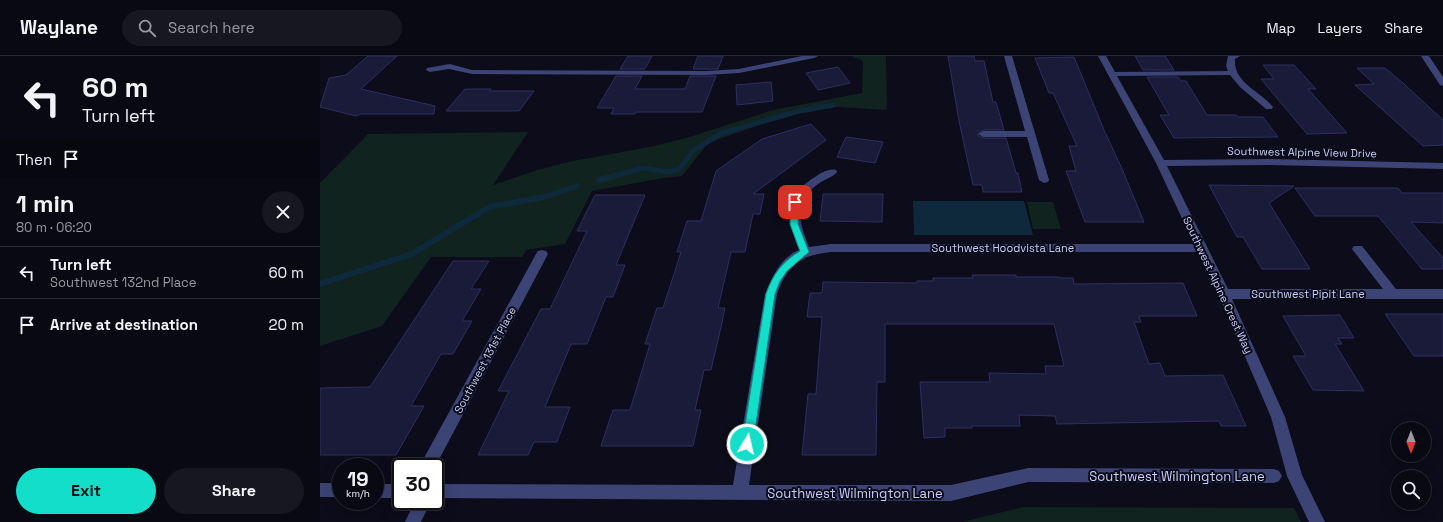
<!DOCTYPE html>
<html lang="en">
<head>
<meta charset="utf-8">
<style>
  :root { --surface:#090914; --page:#171722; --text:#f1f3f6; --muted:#999aa0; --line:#292a34; --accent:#12deca }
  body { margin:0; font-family:"Space Grotesk",sans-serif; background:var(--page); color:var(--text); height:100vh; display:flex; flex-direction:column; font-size:15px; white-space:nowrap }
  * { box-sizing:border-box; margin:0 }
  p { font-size:13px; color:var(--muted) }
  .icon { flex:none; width:22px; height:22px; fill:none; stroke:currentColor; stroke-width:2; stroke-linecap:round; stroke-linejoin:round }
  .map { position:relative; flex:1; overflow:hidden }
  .panel { display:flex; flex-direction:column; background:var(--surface); width:320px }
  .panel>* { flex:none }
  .banner { background:#090914; color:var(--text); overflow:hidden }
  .needle { width:26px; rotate:180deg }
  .controls { position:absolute; left:1071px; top:366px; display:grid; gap:8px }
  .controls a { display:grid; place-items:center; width:40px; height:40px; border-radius:50%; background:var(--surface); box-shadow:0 4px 16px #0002,0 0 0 1px var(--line); font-size:20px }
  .speed { position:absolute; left:12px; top:402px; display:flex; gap:8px; font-size:20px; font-weight:700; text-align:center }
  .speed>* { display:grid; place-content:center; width:52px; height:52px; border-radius:50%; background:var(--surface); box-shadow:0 4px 16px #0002,0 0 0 1px var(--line); line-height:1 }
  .speed small { font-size:10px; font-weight:400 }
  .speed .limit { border:2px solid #111; border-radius:6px; background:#fff; color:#111 }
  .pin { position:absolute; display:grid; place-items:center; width:34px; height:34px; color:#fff; margin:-17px; border-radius:8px; box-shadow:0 2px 6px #0006 }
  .me { position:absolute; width:44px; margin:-22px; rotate:9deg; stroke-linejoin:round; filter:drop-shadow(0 0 3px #0008) }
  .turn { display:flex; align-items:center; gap:14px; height:84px; padding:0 16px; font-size:18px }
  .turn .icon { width:52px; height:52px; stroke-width:2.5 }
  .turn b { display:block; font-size:28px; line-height:34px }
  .then { display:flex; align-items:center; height:38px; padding:0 16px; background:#0003; gap:8px; font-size:15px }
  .round { display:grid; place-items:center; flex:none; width:42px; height:42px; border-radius:21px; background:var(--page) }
  .overview { display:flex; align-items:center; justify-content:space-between; height:68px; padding:0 16px }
  h1 { font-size:24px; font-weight:800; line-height:30px }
  .action { display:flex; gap:8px; margin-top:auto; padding:8px 16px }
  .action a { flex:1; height:46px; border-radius:24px; background:var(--accent); color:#111; font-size:16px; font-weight:800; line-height:46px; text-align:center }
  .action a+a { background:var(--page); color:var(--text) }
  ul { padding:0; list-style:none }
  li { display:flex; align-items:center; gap:12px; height:52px; padding:0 16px; border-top:1px solid var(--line) }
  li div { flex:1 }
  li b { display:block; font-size:15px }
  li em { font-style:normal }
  header { display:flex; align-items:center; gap:24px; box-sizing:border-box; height:56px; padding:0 20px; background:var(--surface); border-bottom:1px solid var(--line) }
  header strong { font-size:19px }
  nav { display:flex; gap:22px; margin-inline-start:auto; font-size:14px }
  .search { width:280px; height:36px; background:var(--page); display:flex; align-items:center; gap:10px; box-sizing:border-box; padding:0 14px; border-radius:22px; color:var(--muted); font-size:15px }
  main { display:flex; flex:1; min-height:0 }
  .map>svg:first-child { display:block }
</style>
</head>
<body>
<header>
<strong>Waylane</strong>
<div class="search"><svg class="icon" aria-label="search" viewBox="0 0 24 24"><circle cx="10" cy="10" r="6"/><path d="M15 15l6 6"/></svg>Search here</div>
<nav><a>Map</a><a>Layers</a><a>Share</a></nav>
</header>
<main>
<section class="panel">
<div class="banner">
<div class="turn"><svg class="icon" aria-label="left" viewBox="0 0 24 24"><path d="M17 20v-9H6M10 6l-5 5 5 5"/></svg><div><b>60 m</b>Turn left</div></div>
<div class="then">Then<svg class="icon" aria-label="arrive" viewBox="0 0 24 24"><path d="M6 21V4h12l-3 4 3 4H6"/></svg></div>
</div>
<div class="overview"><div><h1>1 min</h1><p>80 m · 06:20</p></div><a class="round"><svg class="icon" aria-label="close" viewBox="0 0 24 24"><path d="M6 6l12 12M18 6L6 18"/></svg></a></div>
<ul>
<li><svg class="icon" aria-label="left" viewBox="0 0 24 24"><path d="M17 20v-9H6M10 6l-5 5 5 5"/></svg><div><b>Turn left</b><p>Southwest 132nd Place</p></div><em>60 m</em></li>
<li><svg class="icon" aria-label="arrive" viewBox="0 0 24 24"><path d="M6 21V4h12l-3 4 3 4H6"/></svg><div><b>Arrive at destination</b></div><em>20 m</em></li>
</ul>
<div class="action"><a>Exit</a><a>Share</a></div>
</section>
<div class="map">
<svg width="1123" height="466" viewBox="0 0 1123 466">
  <rect width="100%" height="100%" fill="#0c0c1a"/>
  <path fill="#10231f" d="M535,0H566L567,54L517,51L466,60L388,87L362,120L344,122L272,135L245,188L206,194L202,201H111L62,270L0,290V127L48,78L208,76L173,129L217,114L253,105L335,90L373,80L453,54L542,37L543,6L540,3L531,1Z
    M707,146H733L741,173H713Z
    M703,451L974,452L981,466H642Z"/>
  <path fill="#0f293c" d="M593,145H704L713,179H594Z"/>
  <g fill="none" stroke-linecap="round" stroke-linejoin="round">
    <path stroke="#0f293c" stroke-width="5" d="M291,121L323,112L349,116L359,113L374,94L402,77L479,55L513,49"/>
    <path stroke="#0f293c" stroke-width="6" d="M279,124L295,120
      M0,228L92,198L169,151L224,141L257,130"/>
  </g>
  <path fill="#1a1a39" stroke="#2e2e64" d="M48,0H77L41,33L115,50L114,58H40L36,60L0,51L9,22L26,19Z
    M308,0H332L325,13H300Z
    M378,0H403L398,13H373Z
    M628,0H654L655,5H664L673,46H676L684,74H663L657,79L663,82H686L696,117H698L702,136H663L662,129H653L639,65Z
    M815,0H845L854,14H823Z
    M754,1L784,74L803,115L824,166H765L746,115H756L749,90H757L733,37H729L715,2Z
    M943,9H974L996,33H988L1027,77L987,78L941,23H954Z
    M518,11L530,27L498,34L486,17Z
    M1037,12H1065L1084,28L1123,64V89L1103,90L1035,29L1054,28Z
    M296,20H322L315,33H365L370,20H396L382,56H316L315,58H291L294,52H277Z
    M827,21H858L861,25H866L887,59H916L918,61H943L958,81L854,82L840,59H849Z
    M451,26L453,45L417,49L416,29Z
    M145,33H171L169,35H214L199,55H126Z
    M491,68L506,84L433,138H444L440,158H433L425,196H411L398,252H405L401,271L391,314H384L375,354H381L373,390H281L293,354H310L330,288H325L337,252H343L361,196H357L367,165H381L396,115L442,83Z
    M526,81L563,86L555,107L517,101Z
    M889,129L974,130L949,147L990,213H942L923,181H917Z
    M975,132H1078L1082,137H1123V167L1091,166L1123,202V213H1102L1058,160H995Z
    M503,138H563L562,166L500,165Z
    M275,139H325L296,209H305L293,241H286L267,288H251L225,351H250L237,386H214L208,399H158L189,335H178L221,253H230L267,175H257Z
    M133,205H169L151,233H161L142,265H152L133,298H121L91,350H104L76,399H0V332L50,331Z
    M652,219H696V221H740L741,222H753L754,228L863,227L877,260H819L821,266H814L829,308L840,307L845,320L903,319L926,370H901L899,365L737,368L735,360L699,359L700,370H651L652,372H625V381L604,382L600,326H670L669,317L726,318L725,310H744L734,268H565V326H557L556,399H482L488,338H496L502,261H487L490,237H502L503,226L597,227V225H613V222H653Z
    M1065,258H1123V300H1094Z
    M1020,259L1034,282H1018L1022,288H1015L1044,335L993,334L973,300H986L963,260Z"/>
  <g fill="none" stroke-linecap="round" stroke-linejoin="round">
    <path fill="#3b4475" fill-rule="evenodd" d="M482,0H498L494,2L419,17L386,19L152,18L129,13L110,16L106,14L107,12L130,8L152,14L386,15L419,13Z
      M684,0H692L729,124L728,126L724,127L719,124L707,81H663L658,78L663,75H705Z
      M778,0H786L795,16L908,15L906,10L908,0H920L915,3C913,27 941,35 953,51L952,53H946L920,31L910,19L797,20L844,104L947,103L1123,107V113L947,109L847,110L908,233H1063L1032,193L1034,190H1042L1076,233H1123V243H912L965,361L982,419L1005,466H989L967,420L951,361L898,238L878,196H511C479,200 469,207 457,238L429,429H631L708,412L954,413L959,415L962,420L959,425L954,427L708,426L631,445L115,442V428L413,429L445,238C452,221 461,201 479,194C467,164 463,140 495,121C501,117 509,112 516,114L517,116C513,121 506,123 501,126C473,144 478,164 489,191L511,188H874L836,107Z
      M1101,0H1109L1123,21V30L1120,29Z
      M222,194L226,195L228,198L115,411H99L216,198L218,195Z
      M0,427H21V441H0Z
      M55,428H81V442H55Z
      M95,445H111L101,466H85Z"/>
  </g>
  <path fill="#12deca" stroke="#0c9083" d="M475,143L479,146L478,168L489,196L467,215L460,225L455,238L433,388L431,391L427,393L423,391L422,388L446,238C453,218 462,206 480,195L470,168L471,146Z"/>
  <g text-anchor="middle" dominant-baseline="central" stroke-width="4" stroke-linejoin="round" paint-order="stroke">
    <g font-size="11" fill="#cacefb" stroke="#0c0c1a">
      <text transform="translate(982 96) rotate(1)">Southwest Alpine View Drive</text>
      <text x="683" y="192">Southwest Hoodvista Lane</text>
      <text transform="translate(898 229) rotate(65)">Southwest Alpine Crest Way</text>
      <text x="988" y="238">Southwest Pipit Lane</text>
      <text transform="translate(165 304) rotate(-62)">Southwest 131st Place</text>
    </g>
    <g font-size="13" fill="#cacefb" stroke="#0c0c1a">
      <text x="857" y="420">Southwest Wilmington Lane</text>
      <text x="535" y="437">Southwest Wilmington Lane</text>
    </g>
  </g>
</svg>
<div class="controls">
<a><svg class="needle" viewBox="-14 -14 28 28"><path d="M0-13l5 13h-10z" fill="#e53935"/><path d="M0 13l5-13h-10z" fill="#999aa0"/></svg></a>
<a><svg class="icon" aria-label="search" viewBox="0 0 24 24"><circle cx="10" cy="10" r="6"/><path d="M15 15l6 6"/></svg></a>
</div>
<div class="speed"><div>19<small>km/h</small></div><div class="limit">30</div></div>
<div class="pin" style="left:475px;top:146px;background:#d93025"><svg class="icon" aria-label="arrive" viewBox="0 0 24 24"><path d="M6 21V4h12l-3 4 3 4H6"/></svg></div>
<svg class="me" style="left:427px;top:388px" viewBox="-20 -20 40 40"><circle r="17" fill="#12deca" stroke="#fff" stroke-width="3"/><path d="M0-11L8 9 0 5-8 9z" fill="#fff"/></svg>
</div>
</main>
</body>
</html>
